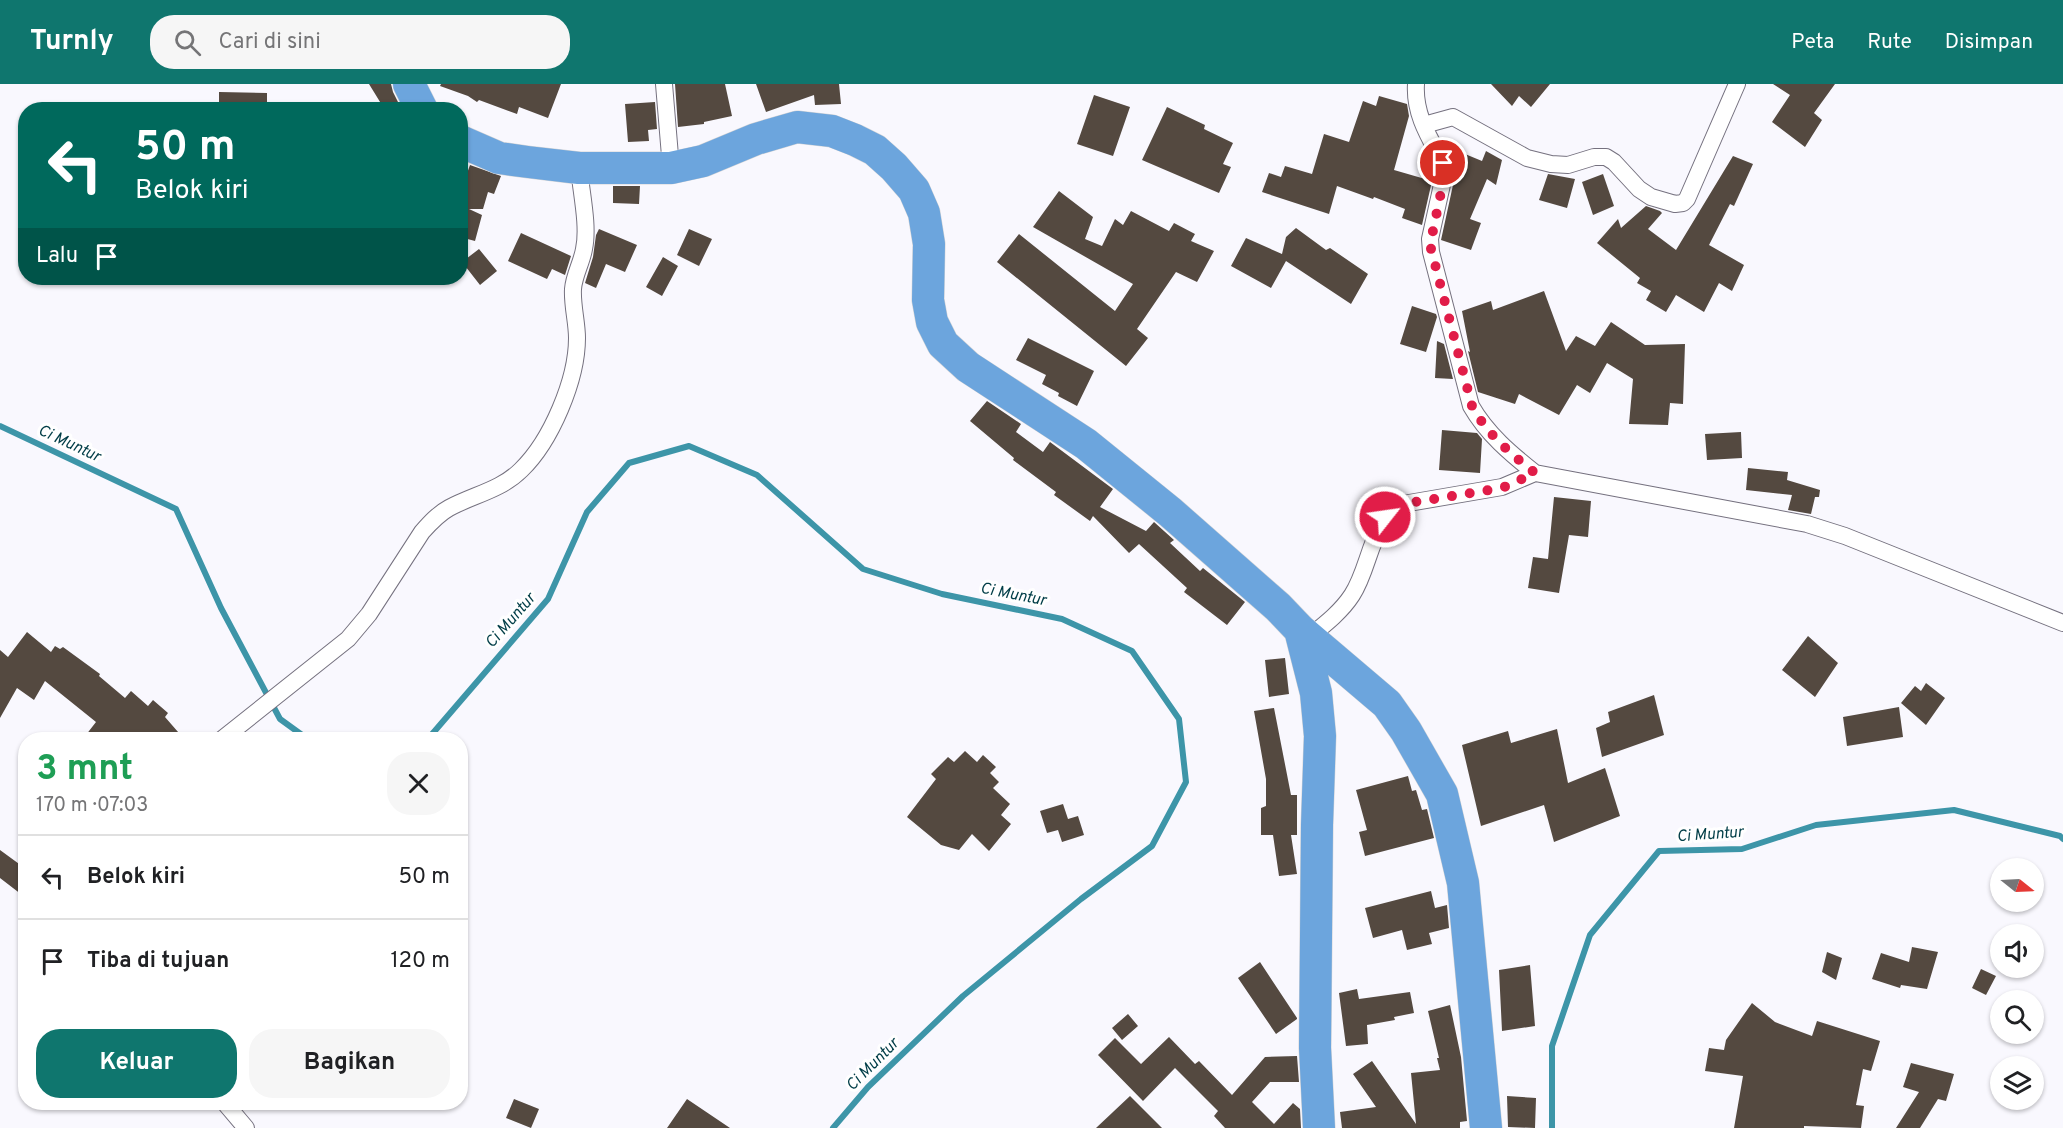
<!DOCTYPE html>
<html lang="id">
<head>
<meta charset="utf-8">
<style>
  :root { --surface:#fff; --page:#f6f6f6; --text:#202124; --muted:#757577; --line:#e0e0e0; --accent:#0f766e }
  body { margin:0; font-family:Overpass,sans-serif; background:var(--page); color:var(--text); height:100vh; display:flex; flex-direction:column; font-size:22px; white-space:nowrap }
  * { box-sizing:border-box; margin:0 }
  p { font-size:20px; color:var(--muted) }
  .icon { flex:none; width:33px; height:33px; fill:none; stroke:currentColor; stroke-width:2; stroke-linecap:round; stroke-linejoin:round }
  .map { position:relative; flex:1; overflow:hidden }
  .details { position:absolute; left:18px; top:648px; width:450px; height:378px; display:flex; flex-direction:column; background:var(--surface); border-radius:24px; box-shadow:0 2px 4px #0004 }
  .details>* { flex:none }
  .banner { position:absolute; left:18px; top:18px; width:450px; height:183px; border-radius:24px; box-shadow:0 2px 4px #0004; background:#00695c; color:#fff; overflow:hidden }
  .needle { width:39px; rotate:108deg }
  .tools { position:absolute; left:1990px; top:774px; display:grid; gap:12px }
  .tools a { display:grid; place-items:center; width:54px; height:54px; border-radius:50%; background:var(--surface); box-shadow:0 2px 4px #0004; font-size:30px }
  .pin { position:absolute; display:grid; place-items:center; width:51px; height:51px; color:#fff; margin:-26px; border:3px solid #fff; border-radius:50%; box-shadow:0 2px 6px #0007 }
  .me { position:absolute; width:66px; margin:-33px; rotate:60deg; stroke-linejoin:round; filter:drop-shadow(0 0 4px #0008) }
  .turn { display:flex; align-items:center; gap:21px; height:126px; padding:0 18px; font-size:27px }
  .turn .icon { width:78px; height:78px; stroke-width:2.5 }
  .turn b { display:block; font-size:42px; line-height:51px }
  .then { display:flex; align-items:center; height:57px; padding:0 18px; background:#0003; gap:12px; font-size:22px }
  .round { display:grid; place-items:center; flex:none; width:63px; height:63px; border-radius:24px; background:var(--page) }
  .headline { display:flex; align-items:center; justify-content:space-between; height:102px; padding:0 18px }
  h1 { font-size:36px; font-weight:700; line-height:45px; color:#1e9e55 }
  .button { display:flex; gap:12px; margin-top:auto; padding:12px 18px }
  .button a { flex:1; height:69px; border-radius:24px; background:var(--accent); color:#fff; font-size:24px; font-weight:700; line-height:69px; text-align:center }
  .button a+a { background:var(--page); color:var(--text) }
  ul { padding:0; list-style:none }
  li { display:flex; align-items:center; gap:18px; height:84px; padding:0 18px; border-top:2px solid var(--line) }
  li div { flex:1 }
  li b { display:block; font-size:22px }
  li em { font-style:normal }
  header { display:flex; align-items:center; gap:36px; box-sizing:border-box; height:84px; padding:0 30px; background:var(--accent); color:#fff }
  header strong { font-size:28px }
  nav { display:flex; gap:33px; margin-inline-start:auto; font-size:21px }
  .search { width:420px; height:54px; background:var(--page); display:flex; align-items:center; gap:15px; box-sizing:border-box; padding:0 21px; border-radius:24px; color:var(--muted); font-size:22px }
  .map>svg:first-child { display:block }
</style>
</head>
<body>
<header>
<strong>Turnly</strong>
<div class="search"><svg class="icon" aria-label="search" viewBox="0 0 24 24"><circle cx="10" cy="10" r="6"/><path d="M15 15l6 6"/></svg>Cari di sini</div>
<nav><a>Peta</a><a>Rute</a><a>Disimpan</a></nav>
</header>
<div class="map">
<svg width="2063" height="1044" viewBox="0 0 2063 1044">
  <rect width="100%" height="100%" fill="#f9f8fe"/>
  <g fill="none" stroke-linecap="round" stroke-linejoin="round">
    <path stroke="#3d95a8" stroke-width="6" d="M0,342L176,425L221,524L280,635L309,656
      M427,656L548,515L587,428L629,379L689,362L757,391L863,485L942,510L1062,535L1132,567L1179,635L1186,698L1152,762L1081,815L963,912L868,1003L833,1044
      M1552,1044V962L1590,851L1659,767L1742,765L1816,741L1954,726L2060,752L2063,755"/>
  </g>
  <path fill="#544940" d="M369,0H391L393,8L402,26H385Z
    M441,0H561L548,34L519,23L517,30L479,16L477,18L468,12L440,2Z
    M675,0H725L732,32L704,38V40L678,43Z
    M756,0H839L841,20L815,21L814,11L766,28Z
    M1491,0H1550L1531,23L1519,12L1512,22Z
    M1773,0H1835L1814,29L1822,36L1805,63L1772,38L1790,11Z
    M219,8L267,9V26H219Z
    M1094,11L1130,23L1113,72L1077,60Z
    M1379,12L1407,20L1409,32L1394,86L1432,97L1422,141L1402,134L1405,125L1374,113L1373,115L1337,102L1329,130L1262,108L1269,89L1281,93L1285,82L1312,90L1324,50L1349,58L1363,17L1376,22Z
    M655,18L657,45L648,46L649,57L628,58L625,20Z
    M1167,23L1205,41L1204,45L1233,59L1223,80L1231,83L1219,109L1142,76Z
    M1486,67L1502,76L1496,101L1487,95L1470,135L1481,139L1471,166L1441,156L1453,101L1465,70L1482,77Z
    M1733,72L1753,80L1734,122L1730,120L1709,161L1744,181L1732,207L1719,199L1704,228L1676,211L1666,228L1646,216L1651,207L1637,199L1640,194L1597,159L1618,135L1621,144L1646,122L1660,127L1662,129L1648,145L1676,166Z
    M470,81L501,92L494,110L488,108L483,125H469L482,131L475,157L460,153V109Z
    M1548,90L1575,95L1567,124L1539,116Z
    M1603,90L1614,122L1593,131L1582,98Z
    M613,102H640L639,120L613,119Z
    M1059,107L1093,133L1085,155L1102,162L1115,135L1123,141L1131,127L1169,147L1174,139L1195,150L1191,157L1214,167L1197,198L1176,188L1137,245L1148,254L1126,282L997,178L1019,150L1115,227L1133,200L1033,143Z
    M1296,144L1326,166L1330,164L1368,190L1351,220L1286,177L1271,204L1231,182L1246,154L1282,170L1286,153Z
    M599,145L637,161L625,188L606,180L596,204L585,199L593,173L596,151Z
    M689,145L712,155L699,182L677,171Z
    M521,149L571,172L565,191L552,185L547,195L508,177Z
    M479,165L497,187L480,201L462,178Z
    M663,173L678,182L662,212L646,203Z
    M1544,207L1566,267L1576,252L1595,262L1611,238L1645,261L1685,260L1683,320L1670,319L1668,341L1629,340L1633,295L1607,279L1590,309L1577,301L1559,331L1519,310L1515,320L1478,308L1468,267L1470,268L1462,227L1491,217L1493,226Z
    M1412,222L1436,230L1437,233L1426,268L1400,260Z
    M1028,254L1094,287L1077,322L1058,312L1059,309L1042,300L1046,291L1016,276Z
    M1437,257L1444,260L1453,295L1435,294Z
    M987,317L1021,340L1016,348L1043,368L1050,358L1113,405L1100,423L1146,447L1154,438L1174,456L1170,459L1200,487L1203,484L1245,518L1227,541L1184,508L1187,504L1139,460L1129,469L1093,432L1090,437L1054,411L1056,408L1013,376L1014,374L970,337Z
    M1442,346L1477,349L1482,355L1480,389L1439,386Z
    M1741,348L1742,374L1707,376L1705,350Z
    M1748,384L1788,388L1787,396L1820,406L1819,413H1815L1811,430L1788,426L1792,411L1746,406Z
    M1554,413L1591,417L1588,453L1569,451L1559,509L1528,504L1533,473L1548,475Z
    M27,548L51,568L55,562L60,565L63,563L100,590L99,592L125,614L131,607L148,622L153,616L168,629L165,633L185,656H82L96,638L45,597L34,616L17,604L0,634V566L8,573Z
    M1808,552L1838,579L1815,613L1782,586Z
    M1285,574L1289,610L1269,613L1265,576Z
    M1926,599L1945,614L1926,641L1901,619L1915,602L1921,607Z
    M1654,611L1664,651L1602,673L1596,644L1610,638L1608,628Z
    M1899,623L1903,653L1847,662L1843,633Z
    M1274,624L1291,711H1297V751H1291L1297,790L1279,792L1273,751H1261V724L1266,722V695L1254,627Z
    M1557,645L1568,699L1605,684L1620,732L1554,758L1544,721L1481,742L1462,661L1508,647L1511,659Z
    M965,667L977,678L983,671L996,683L990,689L999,698L993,704L1010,720L1001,731L1011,740L989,767L972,750L959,766L941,761L907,733L936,695L931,690L948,673L954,678Z
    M1408,692L1412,707L1416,706L1422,726L1427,725L1434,754L1365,772L1359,748L1367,746L1356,706Z
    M1063,720L1068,735L1078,732L1084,751L1062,758L1058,746L1047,749L1040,727Z
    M0,766L26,785V814L0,794Z
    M1431,807L1435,824L1447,821L1449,844L1429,849L1432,860L1407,866L1402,846L1373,854L1365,824Z
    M1912,863L1938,868L1927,905L1901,901L1900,904L1872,895L1881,869L1909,878Z
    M1827,868L1842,874L1836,896L1822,888Z
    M1260,878L1297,934V935L1276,950L1238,894Z
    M1530,881L1535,942L1502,947L1499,886Z
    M1981,885L1996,892L1986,911L1972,904Z
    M1357,905L1359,915L1410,908L1414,929L1394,933L1395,936L1367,941L1368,960L1346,962L1339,909Z
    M1752,919L1775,938L1812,952L1817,937L1880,957L1871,987L1863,985L1856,1021L1864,1022L1861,1044L1804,1042V1044H1734L1743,992L1705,987L1709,964L1724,966L1726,956Z
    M1450,921L1461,973L1467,1037L1460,1038V1044H1342L1340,1028L1376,1023L1353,990L1372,977L1416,1040L1411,989L1440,986L1437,974H1439L1428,927Z
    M1128,930L1138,942L1122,956L1112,944Z
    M1169,953L1195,980L1199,977L1232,1011L1265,973L1297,972L1299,998H1270L1252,1018L1274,1040L1293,1019L1300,1025L1301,1044H1225L1214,1032L1218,1027L1175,984L1143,1017L1098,971L1115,954L1141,980Z
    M1911,979L1954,990L1946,1017L1938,1015L1920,1044H1896L1919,1008L1903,1003Z
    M1130,1012L1162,1044H1096Z
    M1507,1012L1536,1014L1535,1044L1508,1043Z
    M514,1015L539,1025L531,1044L506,1034Z
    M687,1015L730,1044H667Z"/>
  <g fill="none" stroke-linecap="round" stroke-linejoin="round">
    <g stroke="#75717f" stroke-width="18">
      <path id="street" d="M664,0L671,84
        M1424,41L1453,33L1527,74L1551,80L1568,81L1594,73H1606L1614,78L1639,105L1651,113L1675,120L1683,119L1687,115L1737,0
        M1535,389L1807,440L1845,452L2063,539
        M1309,553C1324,541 1341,528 1352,511C1371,482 1370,438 1403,420L1502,403L1535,389C1511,370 1487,350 1471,322L1431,168L1430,155L1445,87L1443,79C1429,53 1414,30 1416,0
        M221,656L348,555L369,530L422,448C430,439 438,430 449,424C473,411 501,406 521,386C551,357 577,296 577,254C577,238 572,221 573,205C574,191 582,178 584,165C589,142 581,108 579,84
        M224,1018L246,1044"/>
    </g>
    <g stroke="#d4d4d5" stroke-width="33">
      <path id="highway" d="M409,0L422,26
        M460,57L499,74L528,78L579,84H671L703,77L756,55L797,43L832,47L855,56L875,66L894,83L914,106L924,129L929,160L928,216L932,238L943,260L968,283L1086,360L1170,428L1278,523L1300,546L1387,620L1406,647L1442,710L1463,799L1486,1044
        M1300,546L1316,609L1320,652L1317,741L1315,964L1319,1044"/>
    </g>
    <use href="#street" stroke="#fff" stroke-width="16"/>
    <use href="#highway" stroke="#6ca5dd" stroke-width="32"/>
  </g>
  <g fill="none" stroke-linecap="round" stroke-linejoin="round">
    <path stroke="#e11d48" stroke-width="10" stroke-dasharray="0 18" d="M1385,433L1392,426L1403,420L1502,404L1535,389C1511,370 1487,350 1472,322L1430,161L1444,94L1443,79"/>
  </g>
  <g text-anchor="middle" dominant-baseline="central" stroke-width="6" stroke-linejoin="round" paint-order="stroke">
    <g font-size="16" font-style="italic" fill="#003d47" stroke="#fff">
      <text transform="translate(69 360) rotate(25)">Ci Muntur</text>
      <text transform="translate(1013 511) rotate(11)">Ci Muntur</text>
      <text transform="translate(511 537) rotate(-49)">Ci Muntur</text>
      <text transform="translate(1710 751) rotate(-4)">Ci Muntur</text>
      <text transform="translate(873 981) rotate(-45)">Ci Muntur</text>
    </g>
  </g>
</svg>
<div class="tools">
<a><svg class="needle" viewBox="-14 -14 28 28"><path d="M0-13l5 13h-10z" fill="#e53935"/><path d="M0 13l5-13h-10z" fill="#757577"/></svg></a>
<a><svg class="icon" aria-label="sound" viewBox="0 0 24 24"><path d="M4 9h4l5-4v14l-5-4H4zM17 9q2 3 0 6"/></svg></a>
<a><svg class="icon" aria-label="search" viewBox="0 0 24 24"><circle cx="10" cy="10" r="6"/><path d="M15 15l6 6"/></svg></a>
<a><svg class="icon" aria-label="layers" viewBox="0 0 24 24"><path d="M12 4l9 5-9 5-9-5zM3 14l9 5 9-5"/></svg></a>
</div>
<div class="pin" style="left:1443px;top:79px;background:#d93025"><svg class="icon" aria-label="arrive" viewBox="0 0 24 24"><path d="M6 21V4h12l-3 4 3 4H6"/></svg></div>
<svg class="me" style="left:1385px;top:433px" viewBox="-20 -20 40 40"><circle r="17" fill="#e11d48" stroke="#fff" stroke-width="3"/><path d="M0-11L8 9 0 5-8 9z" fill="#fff"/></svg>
<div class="banner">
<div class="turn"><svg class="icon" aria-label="left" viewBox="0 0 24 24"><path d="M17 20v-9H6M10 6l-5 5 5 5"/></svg><div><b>50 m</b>Belok kiri</div></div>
<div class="then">Lalu<svg class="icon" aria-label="arrive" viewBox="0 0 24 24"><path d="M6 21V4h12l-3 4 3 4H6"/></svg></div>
</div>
<section class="details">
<div class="headline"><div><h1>3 mnt</h1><p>170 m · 07:03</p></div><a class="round"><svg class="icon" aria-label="close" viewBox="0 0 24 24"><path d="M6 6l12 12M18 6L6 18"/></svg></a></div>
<ul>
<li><svg class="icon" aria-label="left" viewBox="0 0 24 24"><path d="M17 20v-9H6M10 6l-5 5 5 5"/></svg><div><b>Belok kiri</b></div><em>50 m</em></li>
<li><svg class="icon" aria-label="arrive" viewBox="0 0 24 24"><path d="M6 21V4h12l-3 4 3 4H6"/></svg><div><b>Tiba di tujuan</b></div><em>120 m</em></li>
</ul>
<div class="button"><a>Keluar</a><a>Bagikan</a></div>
</section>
</div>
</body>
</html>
